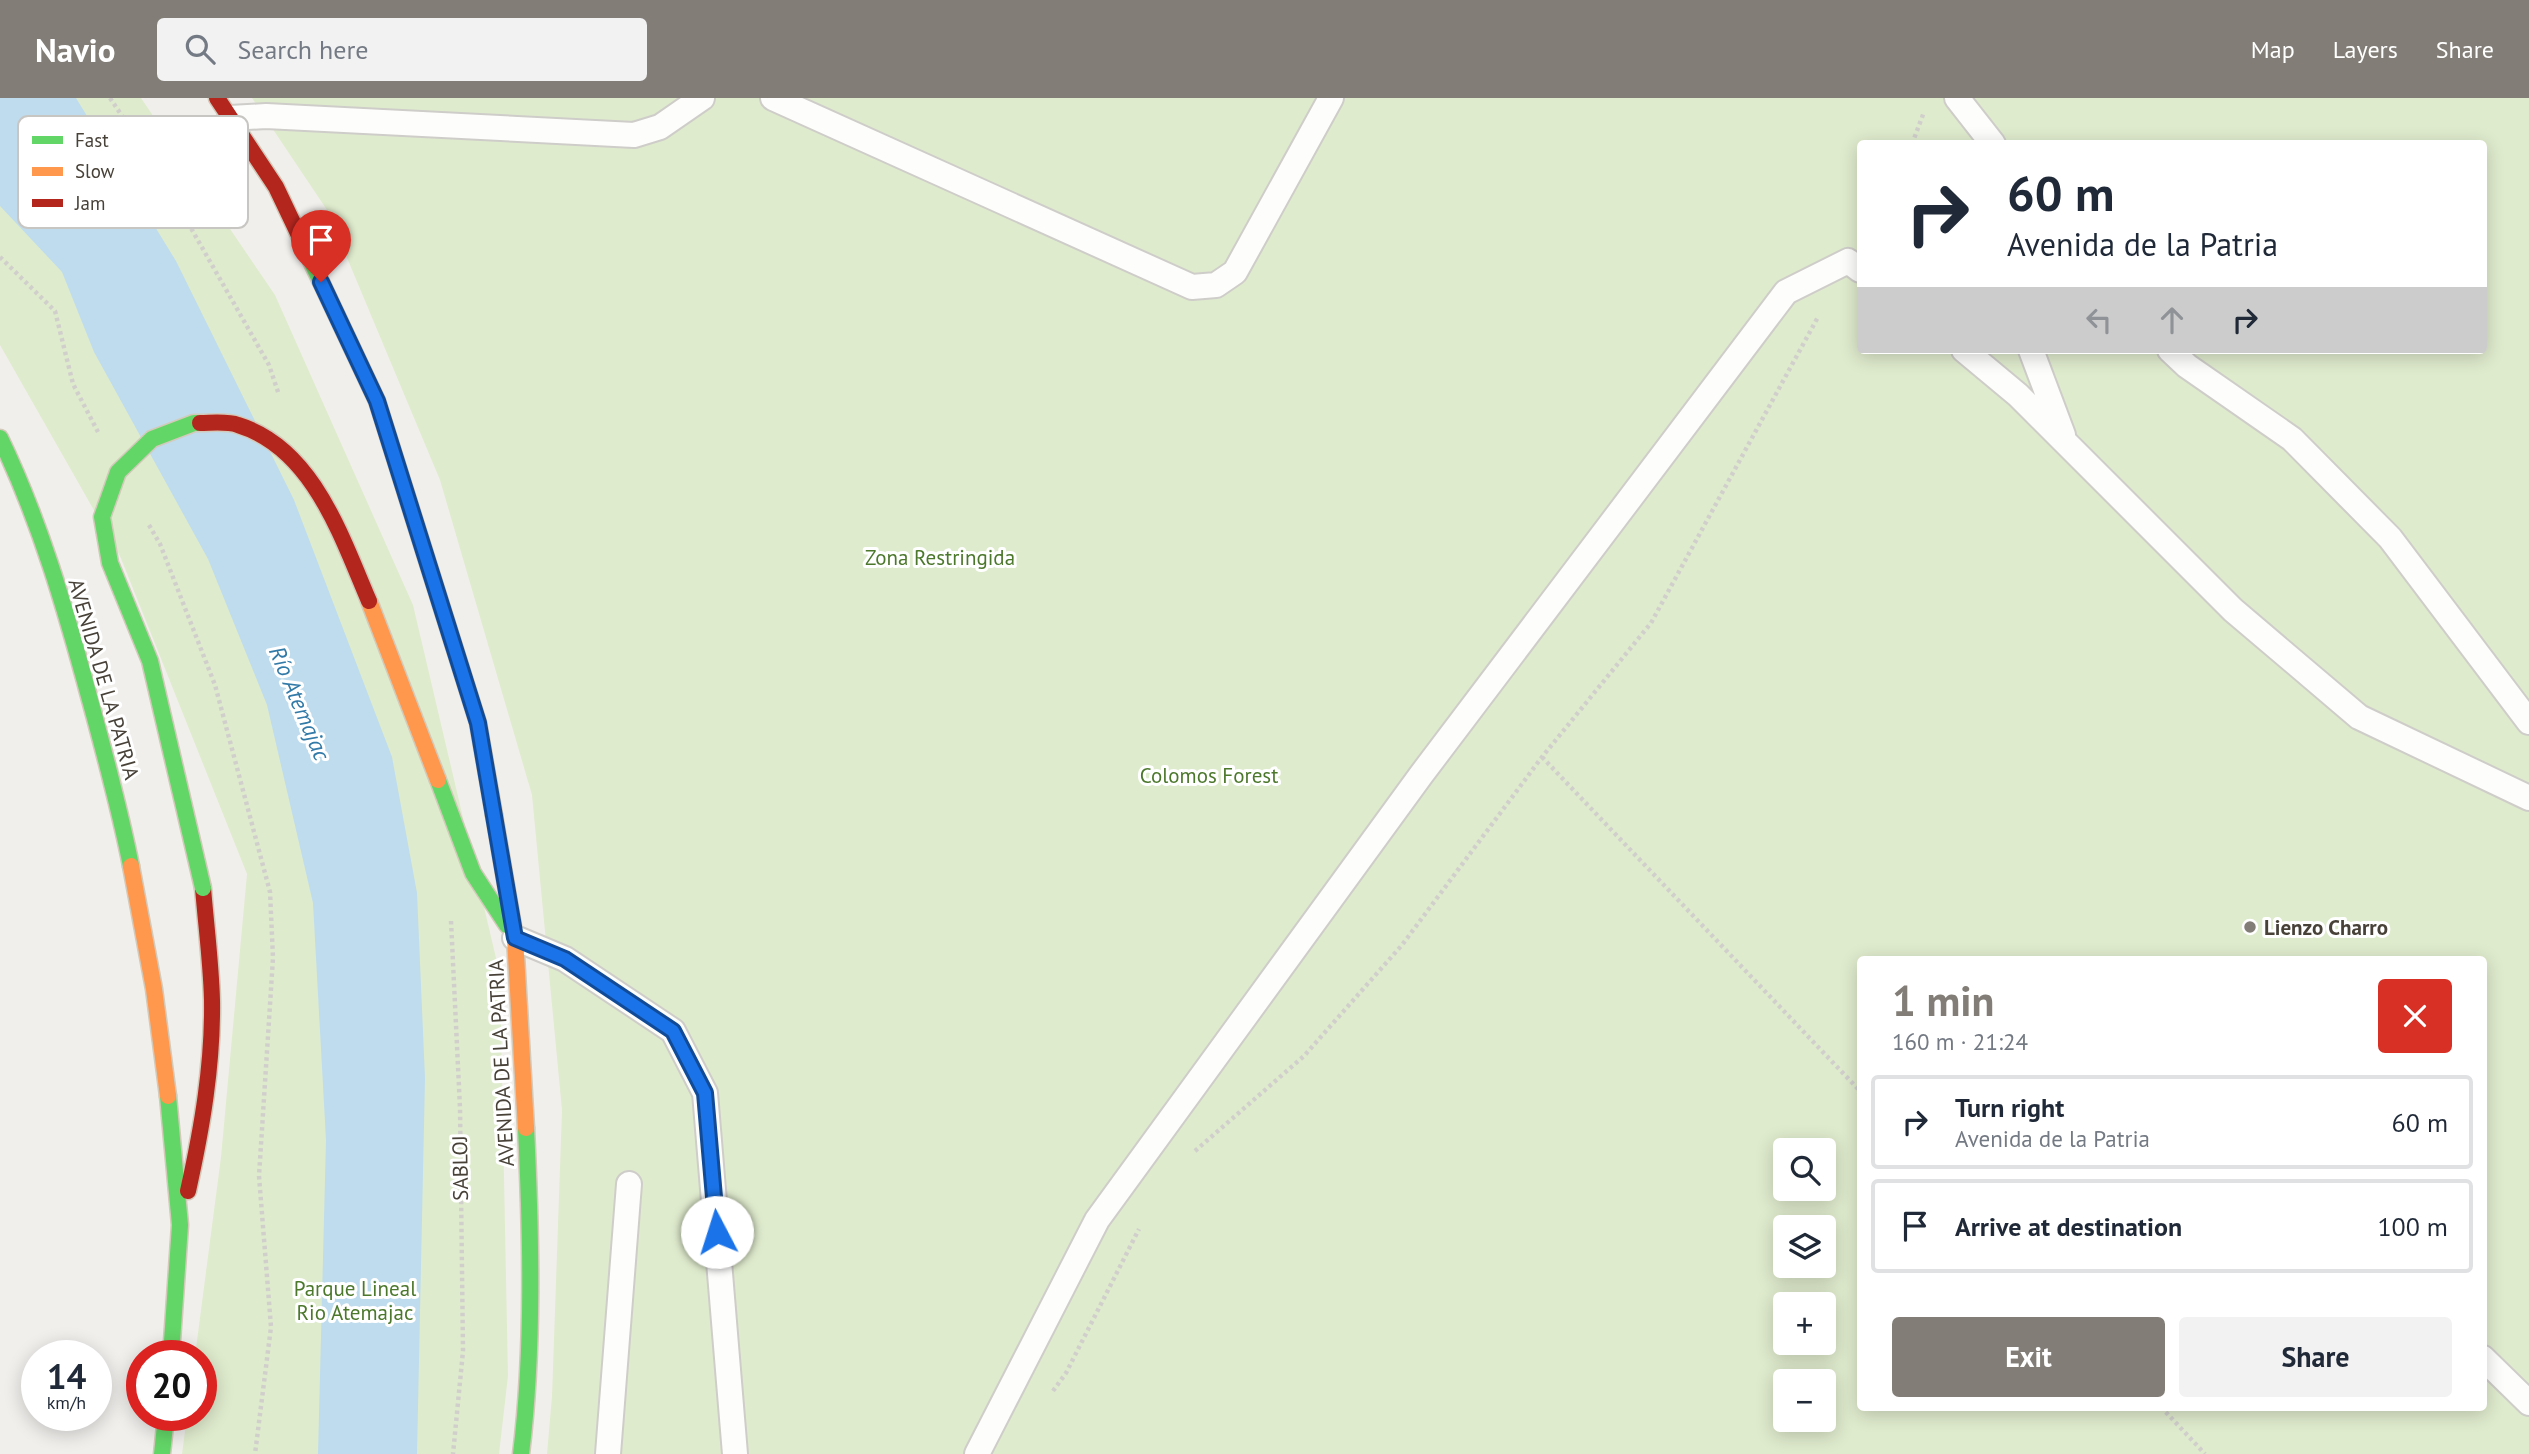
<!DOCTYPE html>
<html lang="en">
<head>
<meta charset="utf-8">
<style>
  :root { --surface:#fff; --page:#f2f2f3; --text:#1f2937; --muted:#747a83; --line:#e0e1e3; --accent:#827e77 }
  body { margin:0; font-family:"PT Sans",sans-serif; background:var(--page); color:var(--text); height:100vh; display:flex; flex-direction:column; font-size:26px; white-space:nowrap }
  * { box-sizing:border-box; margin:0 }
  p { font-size:23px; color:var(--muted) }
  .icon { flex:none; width:38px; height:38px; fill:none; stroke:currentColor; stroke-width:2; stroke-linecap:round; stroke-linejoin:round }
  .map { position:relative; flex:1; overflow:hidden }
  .details { position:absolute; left:1857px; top:858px; width:630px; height:455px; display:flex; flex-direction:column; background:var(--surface); border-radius:7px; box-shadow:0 4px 18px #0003 }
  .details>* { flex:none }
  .banner { position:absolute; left:1857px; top:42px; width:630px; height:214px; border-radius:7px; box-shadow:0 4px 18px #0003; background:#fff; color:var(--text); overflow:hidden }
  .fabs { position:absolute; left:1773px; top:1040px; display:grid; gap:14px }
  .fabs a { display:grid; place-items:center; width:63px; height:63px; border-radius:7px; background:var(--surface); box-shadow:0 4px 18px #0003; font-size:35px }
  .speed { position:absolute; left:21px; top:1242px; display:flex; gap:14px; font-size:35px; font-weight:700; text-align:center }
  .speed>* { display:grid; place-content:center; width:91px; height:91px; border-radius:50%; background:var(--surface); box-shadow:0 4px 18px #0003; line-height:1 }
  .speed small { font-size:18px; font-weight:400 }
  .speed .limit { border:10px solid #d22; background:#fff; color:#111 }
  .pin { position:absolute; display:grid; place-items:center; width:60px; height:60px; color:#fff; margin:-72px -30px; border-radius:50% 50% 50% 0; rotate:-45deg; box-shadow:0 0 7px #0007 }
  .pin .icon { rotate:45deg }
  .me { position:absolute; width:77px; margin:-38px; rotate:355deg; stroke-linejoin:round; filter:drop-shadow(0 0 5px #0008) }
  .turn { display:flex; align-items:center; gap:24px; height:147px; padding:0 35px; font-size:32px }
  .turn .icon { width:91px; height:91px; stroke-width:2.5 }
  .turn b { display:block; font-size:49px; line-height:60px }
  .lanes { display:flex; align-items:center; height:66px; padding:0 35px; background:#0003; justify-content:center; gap:35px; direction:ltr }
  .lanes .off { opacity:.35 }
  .round { display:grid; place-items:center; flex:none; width:74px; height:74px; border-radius:7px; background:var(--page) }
  .headline { display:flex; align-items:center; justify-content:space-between; height:119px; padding:0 35px }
  h1 { font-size:42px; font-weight:800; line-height:52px; color:var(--accent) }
  .action { display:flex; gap:14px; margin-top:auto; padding:14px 35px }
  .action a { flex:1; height:80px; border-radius:7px; background:var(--accent); color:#fff; font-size:28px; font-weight:800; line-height:80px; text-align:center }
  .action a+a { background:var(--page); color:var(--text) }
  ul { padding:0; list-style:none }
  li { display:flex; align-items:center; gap:21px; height:94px; margin:0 14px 10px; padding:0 21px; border:4px solid var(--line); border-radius:7px }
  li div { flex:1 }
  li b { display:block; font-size:26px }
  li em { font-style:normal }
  header { display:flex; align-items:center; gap:42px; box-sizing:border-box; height:98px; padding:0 35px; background:var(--accent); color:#fff }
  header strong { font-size:33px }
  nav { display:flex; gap:38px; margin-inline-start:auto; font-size:24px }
  .search { width:490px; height:63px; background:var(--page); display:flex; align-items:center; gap:18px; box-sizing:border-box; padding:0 24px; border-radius:7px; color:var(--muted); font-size:26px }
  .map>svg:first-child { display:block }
</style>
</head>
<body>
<header>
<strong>Navio</strong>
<div class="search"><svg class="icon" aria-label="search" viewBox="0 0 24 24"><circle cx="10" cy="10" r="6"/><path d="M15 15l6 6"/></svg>Search here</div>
<nav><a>Map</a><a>Layers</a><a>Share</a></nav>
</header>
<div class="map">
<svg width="2529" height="1356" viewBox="0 0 2529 1356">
  <rect width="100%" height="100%" fill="#f1efec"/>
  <path fill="#dfebcd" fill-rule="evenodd" d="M0,0H141L275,197L413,507L500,877L508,1278L499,1356H182L187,1318H201V1258H195L221,1059L247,776L120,458L0,247Z
    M252,0H2529V1356H547L552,1298L562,1012L532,697L440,382L327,112ZM1860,46H2483V252H1860ZM1860,861H2483V1309H1860ZM1785,1052H1824V1090H1785ZM1785,1129H1824V1167H1785ZM1785,1206H1824V1244H1785ZM1785,1283H1824V1321H1785Z"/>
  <path fill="#bedced" d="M0,0H76L176,163L294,402L392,659L417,795L425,980L417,1356H318L326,1042L313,805L267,607L208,461L94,254L62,174L0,108Z"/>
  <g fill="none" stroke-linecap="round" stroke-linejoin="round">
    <g stroke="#cfcdc9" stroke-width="28">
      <path id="lane" d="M773,0L1192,189L1216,187L1235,174L1331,0
        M1957,0L1993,46
        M230,20L266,18L634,37L660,29L702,0
        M1964,252L2018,297L2233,512L2359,619L2529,700
        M2031,252L2063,337
        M2170,252L2187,268L2292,341L2390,440L2529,624
        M515,840L565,861L673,933L705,995L735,1356
        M2483,1260L2529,1305
        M608,1356L629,1086
        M977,1356L1097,1122L1421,677L1786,194L1848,163L1860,172"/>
    </g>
    <g stroke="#d3caba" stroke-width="19">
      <path id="fast" d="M305,150L377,303L478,625L494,717
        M0,340C40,423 66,513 90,602C105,657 120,712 131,768
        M438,682L473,775L507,827
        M168,998L180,1127L171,1258
        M162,1356L166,1318
        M521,1356C534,1251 531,1135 526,1030"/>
    </g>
    <g stroke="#d3caba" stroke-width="19">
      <path id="slow" d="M494,717L515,840L526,1030
        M131,768L154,891L168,998"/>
    </g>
    <g stroke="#d3caba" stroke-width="19">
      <path id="jam" d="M217,0L276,89L305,150
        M188,1093C202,1030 213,967 212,902C211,864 206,827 203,790"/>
    </g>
    <path stroke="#d1cfcc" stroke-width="4.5" stroke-dasharray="3.5 3.5" stroke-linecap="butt" d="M110,0L155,67L269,267L279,297
      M1912,46L1924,14
      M0,159L55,213L73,286L98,334
      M149,427L160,446L215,587L270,794L273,860L259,1078L271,1229L255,1356
      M1542,659L1860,993
      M451,823L460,1010L463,1253L453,1356
      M1195,1053L1304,958L1402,847L1542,659L1651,525L1818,219
      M1053,1293L1066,1275L1139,1131
      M2161,1309L2205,1356"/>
    <use href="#lane" stroke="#fdfdfc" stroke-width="24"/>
    <use href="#fast" stroke="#63d668" stroke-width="16"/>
    <use href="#slow" stroke="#ff974d" stroke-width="16"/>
    <use href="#jam" stroke="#b3261e" stroke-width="16"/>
    <g stroke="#d3caba" stroke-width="19" stroke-linecap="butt">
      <path id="fast-bridge" d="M200,325H194L152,341L118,374L102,419L110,465L150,563L203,790"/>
    </g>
    <g stroke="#d3caba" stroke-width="19" stroke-linecap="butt">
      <path id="slow-bridge" d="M369,503L438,682"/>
    </g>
    <g stroke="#d3caba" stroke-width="19" stroke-linecap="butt">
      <path id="jam-bridge" d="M200,325C212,325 227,323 238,327C313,350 341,438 369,503"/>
    </g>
    <use href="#fast-bridge" stroke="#63d668" stroke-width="16"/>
    <use href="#slow-bridge" stroke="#ff974d" stroke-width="16"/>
    <use href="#jam-bridge" stroke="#b3261e" stroke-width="16"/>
  </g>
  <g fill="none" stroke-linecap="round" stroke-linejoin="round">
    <g stroke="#114b97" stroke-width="18">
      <path id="route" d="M321,184L377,303L478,625L515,840L565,861L673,933L705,995L717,1134"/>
    </g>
    <use href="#route" stroke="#1a73e8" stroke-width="12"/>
  </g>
  <circle fill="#827e77" stroke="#fff" stroke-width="2.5" cx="2250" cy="829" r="7"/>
  <g text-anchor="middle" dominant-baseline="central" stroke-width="6" stroke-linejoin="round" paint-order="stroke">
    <g font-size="21" fill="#4c782c" stroke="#fff">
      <text x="940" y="459">Zona Restringida</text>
      <text x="1209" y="677">Colomos Forest</text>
      <text x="355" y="1190">Parque Lineal<tspan x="355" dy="24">Rio Atemajac</tspan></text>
    </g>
    <g font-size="21" fill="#474138" stroke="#fff">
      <text transform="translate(104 581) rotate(74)">AVENIDA DE LA PATRIA</text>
      <text transform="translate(501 965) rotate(-93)">AVENIDA DE LA PATRIA</text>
      <text transform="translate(460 1070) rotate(-91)">SABLOJ</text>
    </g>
    <g font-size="21" font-weight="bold" fill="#474138" stroke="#fff" text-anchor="start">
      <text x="2264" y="829">Lienzo Charro</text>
    </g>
    <g font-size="23" font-style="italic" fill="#327aa8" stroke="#fff">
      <text transform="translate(300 605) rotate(67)">Río Atemajac</text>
    </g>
  </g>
  <rect x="18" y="18" width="230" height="112" rx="10" fill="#fff" stroke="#c8c6c3" stroke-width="2"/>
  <rect x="32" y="38" width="31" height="8" fill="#63d668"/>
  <rect x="32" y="69" width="31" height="9" fill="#ff974d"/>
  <rect x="32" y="101" width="31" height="8" fill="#b3261e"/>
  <g font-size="19" fill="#474138">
    <text x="75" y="49">Fast</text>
    <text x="75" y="80">Slow</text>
    <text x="75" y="112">Jam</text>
  </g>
</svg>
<div class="fabs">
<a><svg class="icon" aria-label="search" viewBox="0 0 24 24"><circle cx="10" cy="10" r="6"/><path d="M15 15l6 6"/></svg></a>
<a><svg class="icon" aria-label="layers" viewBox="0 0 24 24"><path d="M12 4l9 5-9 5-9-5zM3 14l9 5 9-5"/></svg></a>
<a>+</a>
<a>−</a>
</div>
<div class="speed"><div>14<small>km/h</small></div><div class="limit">20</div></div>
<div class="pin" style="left:321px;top:184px;background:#d93025"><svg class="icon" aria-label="arrive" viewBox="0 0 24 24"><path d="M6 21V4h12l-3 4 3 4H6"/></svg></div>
<svg class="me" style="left:717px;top:1134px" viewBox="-20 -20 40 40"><circle r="19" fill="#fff"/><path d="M0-13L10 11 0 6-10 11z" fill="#1a73e8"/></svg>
<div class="banner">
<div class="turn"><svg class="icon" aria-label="right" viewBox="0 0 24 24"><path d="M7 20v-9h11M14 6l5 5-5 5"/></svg><div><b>60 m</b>Avenida de la Patria</div></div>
<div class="lanes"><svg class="icon off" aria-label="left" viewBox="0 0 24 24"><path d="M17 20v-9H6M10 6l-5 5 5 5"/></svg><svg class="icon off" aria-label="ahead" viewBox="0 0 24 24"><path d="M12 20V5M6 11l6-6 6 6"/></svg><svg class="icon" aria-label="right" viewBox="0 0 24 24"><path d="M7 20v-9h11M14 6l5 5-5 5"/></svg></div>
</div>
<section class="details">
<div class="headline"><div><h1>1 min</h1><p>160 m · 21:24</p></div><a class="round" style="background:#d93025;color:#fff"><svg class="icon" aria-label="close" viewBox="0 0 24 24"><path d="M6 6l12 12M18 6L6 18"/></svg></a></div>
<ul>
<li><svg class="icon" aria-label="right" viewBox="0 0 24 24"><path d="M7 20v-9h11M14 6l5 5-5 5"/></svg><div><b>Turn right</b><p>Avenida de la Patria</p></div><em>60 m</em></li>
<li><svg class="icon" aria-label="arrive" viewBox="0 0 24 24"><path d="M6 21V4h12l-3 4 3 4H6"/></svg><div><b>Arrive at destination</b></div><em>100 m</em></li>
</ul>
<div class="action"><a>Exit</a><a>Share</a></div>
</section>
</div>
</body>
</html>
